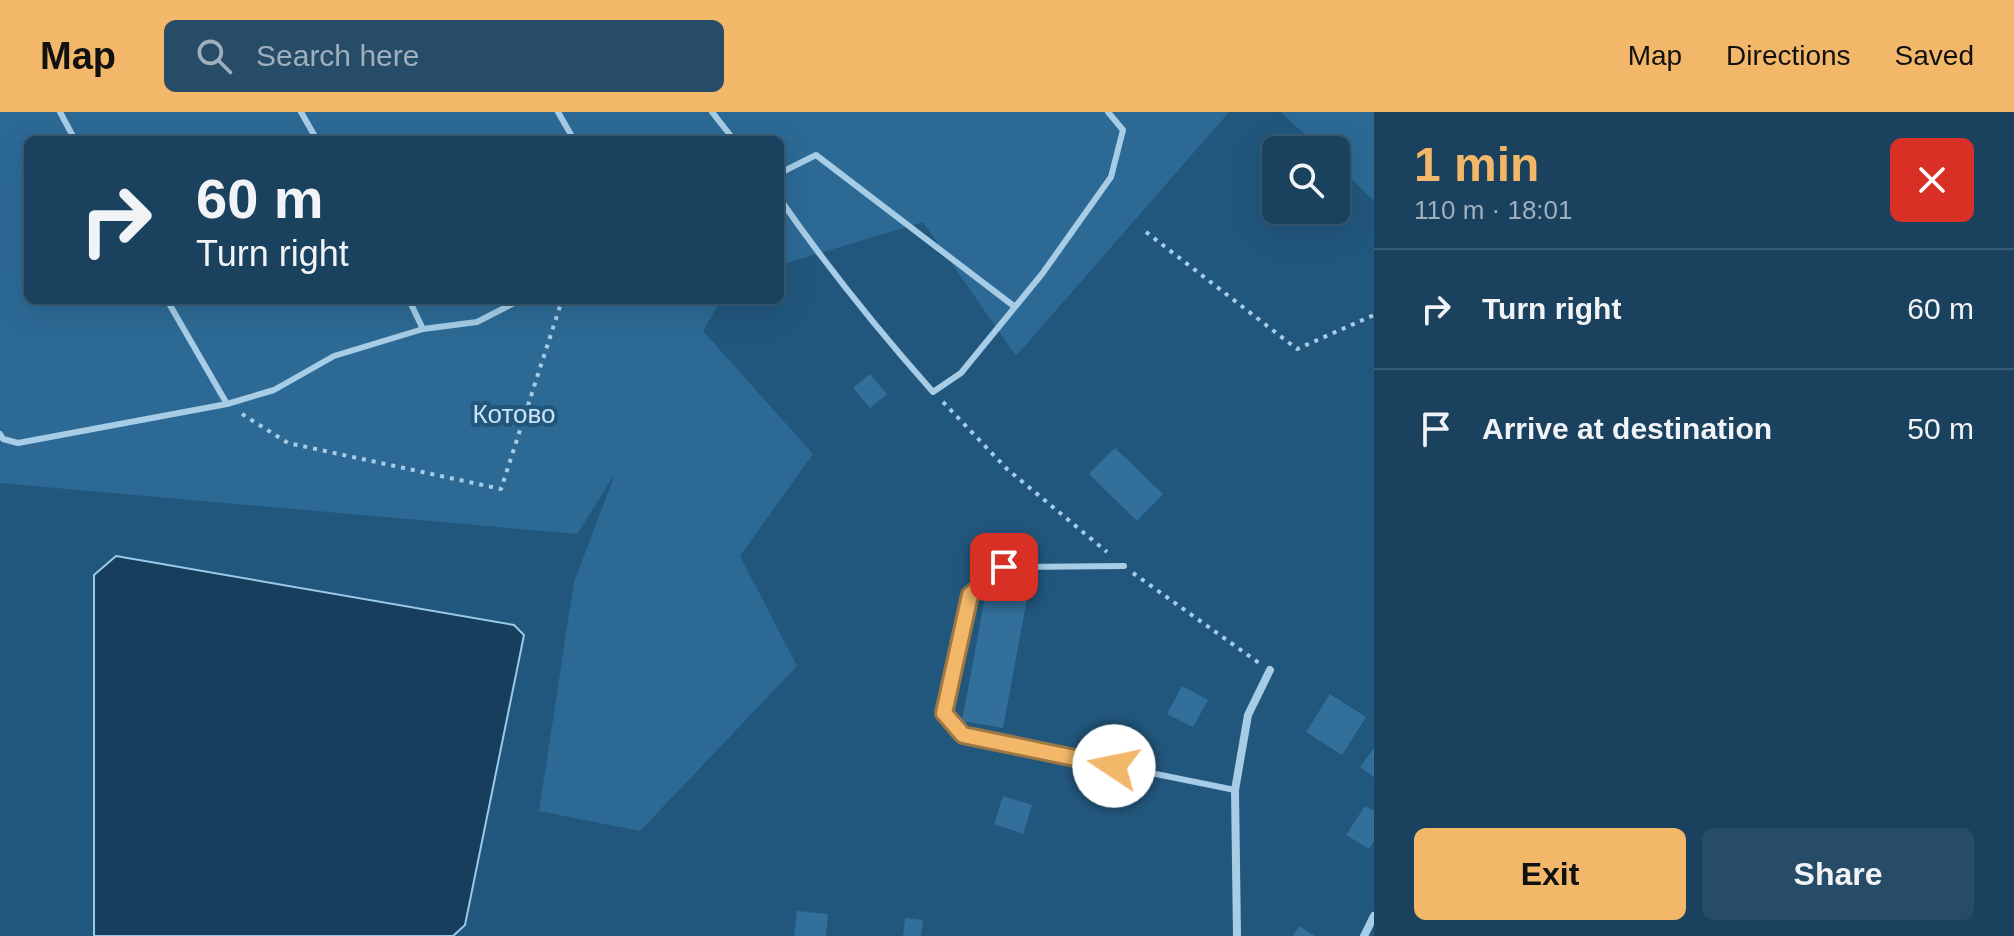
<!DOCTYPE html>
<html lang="en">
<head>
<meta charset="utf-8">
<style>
  :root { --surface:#1a415e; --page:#274c67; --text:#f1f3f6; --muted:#9fafbc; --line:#385a73; --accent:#f2b769 }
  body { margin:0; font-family:Arial,sans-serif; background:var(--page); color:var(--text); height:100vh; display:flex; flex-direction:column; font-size:30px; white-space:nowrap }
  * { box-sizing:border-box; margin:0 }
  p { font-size:26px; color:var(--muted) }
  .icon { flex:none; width:44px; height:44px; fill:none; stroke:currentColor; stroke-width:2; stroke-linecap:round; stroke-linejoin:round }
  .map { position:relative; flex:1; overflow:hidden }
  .sheet { display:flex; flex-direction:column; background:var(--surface); width:640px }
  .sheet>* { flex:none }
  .top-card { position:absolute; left:24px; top:24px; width:760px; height:168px; border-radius:12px; box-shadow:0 8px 32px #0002,0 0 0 2px var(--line); background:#1a415e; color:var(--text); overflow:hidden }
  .tools { position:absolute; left:1262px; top:24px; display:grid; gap:16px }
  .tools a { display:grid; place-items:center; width:88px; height:88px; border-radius:12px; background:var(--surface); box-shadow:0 8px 32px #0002,0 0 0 2px var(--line); font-size:40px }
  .pin { position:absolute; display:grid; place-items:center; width:68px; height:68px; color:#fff; margin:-34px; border-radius:16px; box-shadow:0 4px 12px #0006 }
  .me { position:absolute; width:88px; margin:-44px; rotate:281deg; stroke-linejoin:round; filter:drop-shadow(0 0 6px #0008) }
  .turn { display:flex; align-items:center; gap:28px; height:168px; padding:0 40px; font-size:36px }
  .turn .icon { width:104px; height:104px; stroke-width:2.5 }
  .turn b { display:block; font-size:56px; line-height:68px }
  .round { display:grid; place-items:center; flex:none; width:84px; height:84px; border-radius:12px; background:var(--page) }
  .overview { display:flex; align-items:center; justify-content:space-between; height:136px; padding:0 40px }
  h1 { font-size:48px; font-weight:700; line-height:60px; color:var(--accent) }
  .cta { display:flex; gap:16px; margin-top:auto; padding:16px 40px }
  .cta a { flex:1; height:92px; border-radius:12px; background:var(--accent); color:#111; font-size:32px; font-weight:700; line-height:92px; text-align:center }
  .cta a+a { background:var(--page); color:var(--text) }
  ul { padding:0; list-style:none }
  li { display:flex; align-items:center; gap:24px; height:120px; padding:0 40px; border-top:2px solid var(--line) }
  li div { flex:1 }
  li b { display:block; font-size:30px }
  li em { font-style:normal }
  header { display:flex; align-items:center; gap:48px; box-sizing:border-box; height:112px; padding:0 40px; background:var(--accent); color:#111 }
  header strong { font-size:38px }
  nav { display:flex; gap:44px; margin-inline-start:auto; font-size:28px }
  .search { width:560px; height:72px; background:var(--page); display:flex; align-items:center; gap:20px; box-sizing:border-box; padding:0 28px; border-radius:12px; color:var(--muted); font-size:30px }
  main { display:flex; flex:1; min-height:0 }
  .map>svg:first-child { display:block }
</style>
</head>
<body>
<header>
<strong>Map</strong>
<div class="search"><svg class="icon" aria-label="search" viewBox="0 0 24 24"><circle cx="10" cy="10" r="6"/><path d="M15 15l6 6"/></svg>Search here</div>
<nav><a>Map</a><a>Directions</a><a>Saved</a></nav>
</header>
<main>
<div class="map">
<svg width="1374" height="824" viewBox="0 0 1374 824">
  <rect width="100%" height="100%" fill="#22577d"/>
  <path fill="#2c6a95" d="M0,0H1229L1016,244L923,110L780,153V28H28V188H721L703,219L813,342L740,444L797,554L640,719L539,699L574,470L615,362L577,422L0,371Z
    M1281,0H1374V89L1336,52V38H1321Z"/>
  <path fill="#173f5d" stroke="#9ac9e7" stroke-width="2" d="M116,444L514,513L524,523L465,813L453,824H94V463Z"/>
  <path fill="#326f9a" d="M870,262L887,282L870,296L853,276Z
    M1115,336L1163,382L1137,409L1089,362Z
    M987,474L1028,482L1003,616L962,609Z
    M1182,574L1208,588L1193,615L1167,602Z
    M1330,582L1366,605L1342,643L1306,620Z
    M1374,636V665L1360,655Z
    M1003,684L1032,693L1023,722L994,712Z
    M1365,694L1374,699V730L1369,737L1346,723Z
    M797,799L828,802L826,824H794Z
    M905,806L923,808L921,824H903Z
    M1299,814L1315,824H1293Z"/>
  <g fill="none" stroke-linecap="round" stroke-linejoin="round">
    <path stroke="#a6cce6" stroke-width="4" stroke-dasharray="4 6" stroke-linecap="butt" d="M1146,120L1297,237L1374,203
      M943,290L1007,357L1107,440
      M242,302L288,331L501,377L562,188
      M1133,461L1259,551"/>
    <path stroke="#a6cce6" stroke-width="6" d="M60,0L75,28
      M301,0L317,28
      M558,0L574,28
      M712,0L734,28
      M780,61L816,43L1015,195
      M780,87C827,155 878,218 933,280L961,261L1042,162L1111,65L1123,18L1108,0
      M167,188L227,292L274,278L334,244L423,217
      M409,188L423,217L477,210L520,188
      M0,322L3,327L18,331L227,292
      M1124,454L1004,455L970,483L944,601L963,623L1235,678"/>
    <path stroke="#a6cce6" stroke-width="8" d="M1237,824L1235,678L1248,603L1270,558
      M1364,824L1374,804"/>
  </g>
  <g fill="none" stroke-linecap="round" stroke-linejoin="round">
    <g stroke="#9d7744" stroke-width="20">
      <path id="route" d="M1004,455L970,483L944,601L963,623L1114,654"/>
    </g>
    <use href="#route" stroke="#f2b769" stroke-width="14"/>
  </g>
  <g text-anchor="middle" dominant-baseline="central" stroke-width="8" stroke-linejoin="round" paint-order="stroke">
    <g font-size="26" fill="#c9e3f5" stroke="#22577d">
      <text x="514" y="302">Котово</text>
    </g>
  </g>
</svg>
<div class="tools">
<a><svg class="icon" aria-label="search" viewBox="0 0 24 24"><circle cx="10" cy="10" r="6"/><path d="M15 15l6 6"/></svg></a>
</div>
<div class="pin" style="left:1004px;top:455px;background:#d93025"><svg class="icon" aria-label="arrive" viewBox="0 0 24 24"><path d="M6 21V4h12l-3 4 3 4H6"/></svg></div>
<svg class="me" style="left:1114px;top:654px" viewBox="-20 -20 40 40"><circle r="19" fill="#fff"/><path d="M0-13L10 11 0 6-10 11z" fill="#f2b769"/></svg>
<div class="top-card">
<div class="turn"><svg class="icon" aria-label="right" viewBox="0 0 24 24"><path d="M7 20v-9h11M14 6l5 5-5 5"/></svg><div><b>60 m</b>Turn right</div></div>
</div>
</div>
<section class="sheet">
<div class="overview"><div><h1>1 min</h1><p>110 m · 18:01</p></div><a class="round" style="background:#d93025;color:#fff"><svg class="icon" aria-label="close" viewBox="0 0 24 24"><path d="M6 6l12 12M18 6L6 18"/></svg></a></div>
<ul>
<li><svg class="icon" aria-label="right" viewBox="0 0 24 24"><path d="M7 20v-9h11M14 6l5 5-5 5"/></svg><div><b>Turn right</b></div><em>60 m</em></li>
<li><svg class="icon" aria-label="arrive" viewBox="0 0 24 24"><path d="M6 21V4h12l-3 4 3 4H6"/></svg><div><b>Arrive at destination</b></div><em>50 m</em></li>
</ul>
<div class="cta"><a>Exit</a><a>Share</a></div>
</section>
</main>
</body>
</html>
